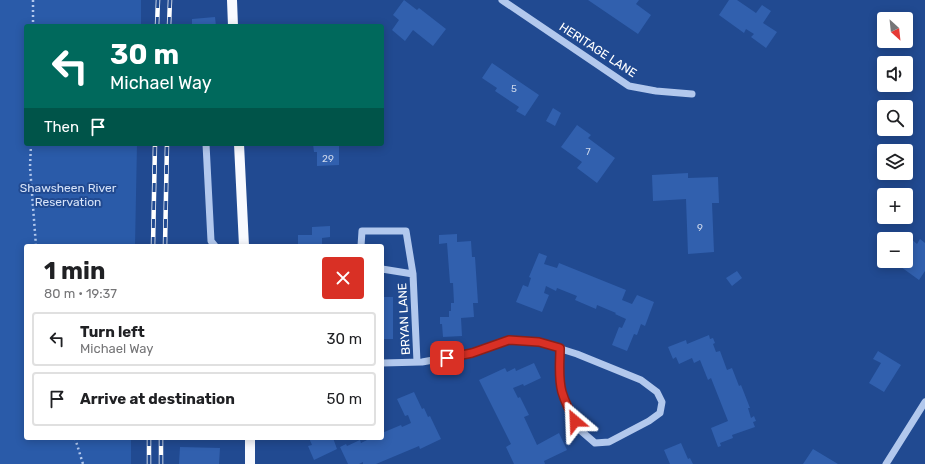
<!DOCTYPE html>
<html lang="en">
<head>
<meta charset="utf-8">
<style>
  :root { --surface:#fff; --page:#f6f6f6; --text:#202124; --muted:#757577; --line:#e0e0e0 }
  body { margin:0; font-family:Rubik,sans-serif; background:var(--page); color:var(--text); height:100vh; display:flex; flex-direction:column; font-size:15px; white-space:nowrap }
  * { box-sizing:border-box; margin:0 }
  p { font-size:13px; color:var(--muted) }
  .icon { flex:none; width:22px; height:22px; fill:none; stroke:currentColor; stroke-width:2; stroke-linecap:round; stroke-linejoin:round }
  .map { position:relative; flex:1; overflow:hidden }
  .drawer { position:absolute; left:24px; top:244px; width:360px; height:196px; display:flex; flex-direction:column; background:var(--surface); border-radius:4px; box-shadow:0 2px 10px #0003 }
  .drawer>* { flex:none }
  .guide { position:absolute; left:24px; top:24px; width:360px; height:122px; border-radius:4px; box-shadow:0 2px 10px #0003; background:#00695c; color:#fff; overflow:hidden }
  .needle { width:26px; rotate:153deg }
  .controls { position:absolute; left:877px; top:12px; display:grid; gap:8px }
  .controls a { display:grid; place-items:center; width:36px; height:36px; border-radius:4px; background:var(--surface); box-shadow:0 2px 10px #0003; font-size:20px }
  .pin { position:absolute; display:grid; place-items:center; width:34px; height:34px; color:#fff; margin:-17px; border-radius:8px; box-shadow:0 2px 6px #0006 }
  .me { position:absolute; width:44px; margin:-22px; rotate:334deg; stroke-linejoin:round; filter:drop-shadow(0 0 3px #0008) }
  .turn { display:flex; align-items:center; gap:14px; height:84px; padding:0 20px; font-size:18px }
  .turn .icon { width:52px; height:52px; stroke-width:2.5 }
  .turn b { display:block; font-size:28px; line-height:34px }
  .then { display:flex; align-items:center; height:38px; padding:0 20px; background:#0003; gap:8px; font-size:15px }
  .round { display:grid; place-items:center; flex:none; width:42px; height:42px; border-radius:4px; background:var(--page) }
  .head { display:flex; align-items:center; justify-content:space-between; height:68px; padding:0 20px }
  h1 { font-size:24px; font-weight:700; line-height:30px }
  ul { padding:0; list-style:none }
  li { display:flex; align-items:center; gap:12px; height:54px; margin:0 8px 6px; padding:0 12px; border:2px solid var(--line); border-radius:4px }
  li div { flex:1 }
  li b { display:block; font-size:15px }
  li em { font-style:normal }
  .map>svg:first-child { display:block }
</style>
</head>
<body>
<div class="map">
<svg width="925" height="464" viewBox="0 0 925 464">
  <rect width="100%" height="100%" fill="#214a91"/>
  <path fill="#2a5ba9" d="M0,0H141V26H26V144H137L135,246H26V438H131V464H0Z"/>
  <path fill="#3160ae" d="M404,0L417,10L419,8L446,29L433,46L413,30L405,41L392,30L399,20L393,15Z
    M588,0H639L636,4L651,15L638,34Z
    M729,0H737L756,13L762,5L771,11L763,23L777,32L766,48L751,37L754,34L746,29L744,33L719,15Z
    M215,17L216,26H192V19Z
    M492,63L539,95L525,116L516,111L519,107L495,91L497,88L482,78Z
    M553,108L561,113L555,126L546,121Z
    M577,125L591,135L588,138L615,158L597,183L577,168L582,162L561,147Z
    M313,144H339V165L317,166V152H314Z
    M688,173V178L718,177L719,203H712L714,252L688,254L686,199L653,201L652,175Z
    M330,226V237L322,238V246H298V235H312V227Z
    M457,234V242L471,241L472,257H475L478,303H473L474,317L461,318L462,336L443,337L442,324H440V317H449V311H451V303H454L453,283H450L447,243L439,244V235Z
    M910,238L917,244L920,239L925,243V271L919,280L901,267L911,253L906,249V244Z
    M539,253L547,256L544,264L557,268L559,263L626,290L622,300L632,304L637,295L654,302L645,326L641,324L637,335L634,334L627,351L612,345L619,327L622,328L626,319L615,314L616,313L597,305L596,309L575,300L577,296L557,288L556,291L546,286L544,293L549,295L542,312L516,302L523,285L528,287L531,278L529,277Z
    M737,271L742,278L732,286L726,278Z
    M382,297H393V339H382Z
    M709,335L710,339L713,338L715,343L713,344L716,352L720,351L727,370L732,368L739,386L741,385L750,408H748L751,418L754,416L756,421L753,422L755,427L732,435L733,438L720,443L721,446L718,447L711,428L728,421L711,378L708,380L700,360L694,363L692,358L679,364L676,357L673,359L668,347L686,340L687,344Z
    M878,351L901,365L884,392L869,383L881,363L873,359Z
    M534,363L541,378L524,386L523,384L513,388L518,398L520,397L529,415L524,417L537,445L559,433L567,450L544,461L545,464H514L506,447L511,444L479,380L505,368L507,372L515,368L516,371Z
    M414,392L422,409L424,408L428,417L430,416L441,439L420,449L419,446L376,464H363V462L359,464H348L340,447L346,444L347,446L360,440L361,443L371,438H382V433L401,425L402,427L411,423L408,415L405,416L397,399Z
    M309,438H333L337,449L314,460L308,446L312,445Z
    M681,443L688,459L690,458L693,464H670L664,450Z
    M180,447L220,448L219,464H179Z
    M813,449L838,464H803Z"/>
  <g fill="none" stroke-linecap="round" stroke-linejoin="round">
    <path stroke="#b2c8ed" stroke-width="2.5" stroke-dasharray="2 3" stroke-linecap="butt" d="M33,0V26
      M31,144L30,167L36,246
      M75,438L83,464"/>
    <path stroke="#b2c8ed" stroke-width="7" d="M502,0L629,86L656,91L692,94
      M206,144L211,241L215,246
      M361,246L362,231H406L413,274L417,362
      M382,269L413,274
      M382,363L422,362L472,353L509,340L539,342L577,354L641,380L657,392L662,402L660,413L649,421L609,442L595,443L580,430L570,412L562,392L560,377V348
      M886,464L925,402"/>
    <path stroke="#f8faff" stroke-width="10" d="M232,0L233,26
      M239,144L244,246
      M250,464V438"/>
    <g stroke="#fff" stroke-width="4.5">
      <path id="rail" d="M157,26L158,0
        M169,26L170,0
        M153,246L155,144
        M165,246L167,144
        M149,464V438
        M161,464V438"/>
    </g>
    <use href="#rail" stroke="#214a91" stroke-width="3" stroke-dasharray="9" stroke-linecap="butt"/>
  </g>
  <g fill="none" stroke-linecap="round" stroke-linejoin="round">
    <g stroke="#8d1f18" stroke-width="10">
      <path id="route" d="M447,358L472,353L509,340L539,342L560,348C560,362 558,378 562,392C565,402 570,412 575,421"/>
    </g>
    <use href="#route" stroke="#d93025" stroke-width="7"/>
  </g>
  <g text-anchor="middle" dominant-baseline="central" stroke-width="4" stroke-linejoin="round" paint-order="stroke">
    <g font-size="10" fill="#ccd7eb">
      <text x="514" y="89">5</text>
      <text x="588" y="152">7</text>
      <text x="328" y="159">29</text>
      <text x="700" y="228">9</text>
    </g>
    <g font-size="12" fill="#fff" stroke="#214a91">
      <text transform="translate(598 50) rotate(33)">HERITAGE LANE</text>
      <text transform="translate(404 319) rotate(-93)">BRYAN LANE</text>
    </g>
    <g font-size="12" fill="#d7e4f9" stroke="#214a91">
      <text x="68" y="188">Shawsheen River<tspan x="68" dy="14">Reservation</tspan></text>
    </g>
  </g>
</svg>
<div class="controls">
<a><svg class="needle" viewBox="-14 -14 28 28"><path d="M0-13l5 13h-10z" fill="#e53935"/><path d="M0 13l5-13h-10z" fill="#757577"/></svg></a>
<a><svg class="icon" aria-label="sound" viewBox="0 0 24 24"><path d="M4 9h4l5-4v14l-5-4H4zM17 9q2 3 0 6"/></svg></a>
<a><svg class="icon" aria-label="search" viewBox="0 0 24 24"><circle cx="10" cy="10" r="6"/><path d="M15 15l6 6"/></svg></a>
<a><svg class="icon" aria-label="layers" viewBox="0 0 24 24"><path d="M12 4l9 5-9 5-9-5zM3 14l9 5 9-5"/></svg></a>
<a>+</a>
<a>−</a>
</div>
<div class="pin" style="left:447px;top:358px;background:#d93025"><svg class="icon" aria-label="arrive" viewBox="0 0 24 24"><path d="M6 21V4h12l-3 4 3 4H6"/></svg></div>
<svg class="me" style="left:575px;top:421px" viewBox="-20 -20 40 40"><path d="M0-17L14 15 0 8-14 15z" fill="#d93025" stroke="#fff" stroke-width="4"/></svg>
<div class="guide">
<div class="turn"><svg class="icon" aria-label="left" viewBox="0 0 24 24"><path d="M17 20v-9H6M10 6l-5 5 5 5"/></svg><div><b>30 m</b>Michael Way</div></div>
<div class="then">Then<svg class="icon" aria-label="arrive" viewBox="0 0 24 24"><path d="M6 21V4h12l-3 4 3 4H6"/></svg></div>
</div>
<section class="drawer">
<div class="head"><div><h1>1 min</h1><p>80 m · 19:37</p></div><a class="round" style="background:#d93025;color:#fff"><svg class="icon" aria-label="close" viewBox="0 0 24 24"><path d="M6 6l12 12M18 6L6 18"/></svg></a></div>
<ul>
<li><svg class="icon" aria-label="left" viewBox="0 0 24 24"><path d="M17 20v-9H6M10 6l-5 5 5 5"/></svg><div><b>Turn left</b><p>Michael Way</p></div><em>30 m</em></li>
<li><svg class="icon" aria-label="arrive" viewBox="0 0 24 24"><path d="M6 21V4h12l-3 4 3 4H6"/></svg><div><b>Arrive at destination</b></div><em>50 m</em></li>
</ul>
</section>
</div>
</body>
</html>
